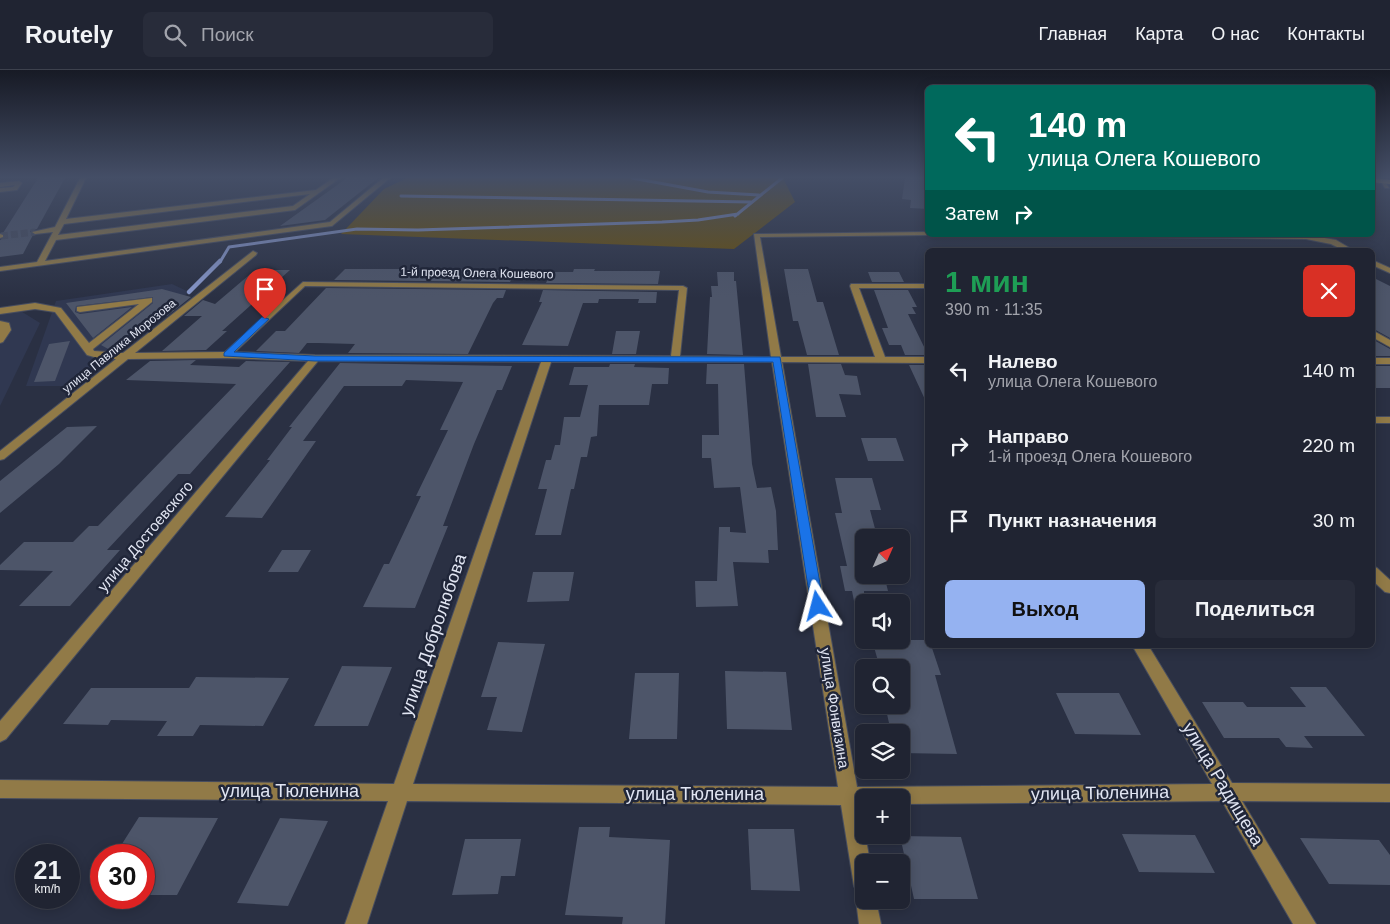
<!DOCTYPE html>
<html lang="ru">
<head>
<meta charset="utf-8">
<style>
  :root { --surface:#202432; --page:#282c3a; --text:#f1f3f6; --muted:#a2a4ac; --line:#3d414d; --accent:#95b2f1 }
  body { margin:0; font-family:Helvetica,sans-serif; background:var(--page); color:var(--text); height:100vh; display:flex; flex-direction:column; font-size:19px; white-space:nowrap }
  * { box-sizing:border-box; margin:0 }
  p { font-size:16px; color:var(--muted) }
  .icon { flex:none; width:28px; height:28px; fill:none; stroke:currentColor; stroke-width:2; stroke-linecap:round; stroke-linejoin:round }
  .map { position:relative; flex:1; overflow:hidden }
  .details { position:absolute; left:925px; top:178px; width:450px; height:400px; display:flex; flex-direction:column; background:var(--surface); border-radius:8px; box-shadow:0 2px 12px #0003,0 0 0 1px var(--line) }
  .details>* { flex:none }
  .top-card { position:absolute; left:925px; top:15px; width:450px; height:152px; border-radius:8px; box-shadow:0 2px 12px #0003,0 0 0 1px var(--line); background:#00695c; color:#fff; overflow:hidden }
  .needle { width:32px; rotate:45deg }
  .tools { position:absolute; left:855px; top:459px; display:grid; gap:10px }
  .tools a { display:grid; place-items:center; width:55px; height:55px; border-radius:8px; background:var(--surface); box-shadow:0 2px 12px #0003,0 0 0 1px var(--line); font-size:25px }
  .speed { position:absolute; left:15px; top:774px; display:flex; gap:10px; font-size:25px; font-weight:700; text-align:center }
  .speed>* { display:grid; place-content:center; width:65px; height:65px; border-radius:50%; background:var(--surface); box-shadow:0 2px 12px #0003,0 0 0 1px var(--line); line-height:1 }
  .speed small { font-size:12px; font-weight:400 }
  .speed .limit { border:8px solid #d22; background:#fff; color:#111 }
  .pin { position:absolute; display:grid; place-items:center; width:42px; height:42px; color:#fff; margin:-51px -21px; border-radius:50% 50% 50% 0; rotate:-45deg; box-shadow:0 0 5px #0007 }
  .pin .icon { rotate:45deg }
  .me { position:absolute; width:55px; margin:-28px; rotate:351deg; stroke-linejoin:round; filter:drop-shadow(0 0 4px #0008) }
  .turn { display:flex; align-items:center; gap:18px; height:105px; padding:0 20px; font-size:22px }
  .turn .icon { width:65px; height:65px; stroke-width:2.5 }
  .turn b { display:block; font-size:35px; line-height:42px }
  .then { display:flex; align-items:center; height:48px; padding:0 20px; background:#0003; gap:10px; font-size:19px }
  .round { display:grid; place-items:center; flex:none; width:52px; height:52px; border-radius:8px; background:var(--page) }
  .summary { display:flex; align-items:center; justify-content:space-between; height:85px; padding:0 20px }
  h1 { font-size:30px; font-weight:700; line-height:38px; color:#1e9e55 }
  .cta { display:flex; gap:10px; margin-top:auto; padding:10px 20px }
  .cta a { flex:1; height:58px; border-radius:8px; background:var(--accent); color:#111; font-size:20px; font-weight:700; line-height:58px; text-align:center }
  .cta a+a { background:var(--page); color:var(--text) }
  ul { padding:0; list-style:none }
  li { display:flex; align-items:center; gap:15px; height:75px; padding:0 20px }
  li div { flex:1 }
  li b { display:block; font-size:19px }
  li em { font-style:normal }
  header { display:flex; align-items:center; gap:30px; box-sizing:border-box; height:70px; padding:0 25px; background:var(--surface); border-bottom:1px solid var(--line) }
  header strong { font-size:24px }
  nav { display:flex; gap:28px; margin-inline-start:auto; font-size:18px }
  .search { width:350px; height:45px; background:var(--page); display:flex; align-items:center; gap:12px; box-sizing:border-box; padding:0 18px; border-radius:8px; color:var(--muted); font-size:19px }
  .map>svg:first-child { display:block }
</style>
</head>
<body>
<header>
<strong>Routely</strong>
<div class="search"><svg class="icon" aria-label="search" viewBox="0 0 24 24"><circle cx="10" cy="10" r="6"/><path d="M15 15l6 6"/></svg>Поиск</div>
<nav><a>Главная</a><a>Карта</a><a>О нас</a><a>Контакты</a></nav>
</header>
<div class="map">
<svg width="1390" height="854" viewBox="0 0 1390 854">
  <rect width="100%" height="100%" fill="#2a3043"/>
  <path fill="#303851" d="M172,214L189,222L75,316H26L56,231Z
    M19,240L40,253L0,336V243Z"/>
  <path fill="#6a4f05" d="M407,108H783L795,132L734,179L341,164L384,119Z"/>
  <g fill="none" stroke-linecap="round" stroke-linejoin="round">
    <path stroke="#8797ca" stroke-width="3" d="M632,108L708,122L759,125
      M401,126L751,132
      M735,146L782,108
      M220,192L229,177L357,159L418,160L662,152L698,150L738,144"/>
    <path stroke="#8797ca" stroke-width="4.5" d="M189,222L220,191"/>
  </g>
  <path fill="#4d5569" d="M38,108H65L37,159L30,161L33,165L23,184L0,187V170L5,167L3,163Z
    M347,108H378L325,150L280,156Z
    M905,108H928V139L910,138L911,130L902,129Z
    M345,199H469L516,201L510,212L334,210Z
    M574,199H595L594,201H660L658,214L546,213L551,202H573Z
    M784,199H808L817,232H823L839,285H807L798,251H793Z
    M255,200H290L222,261H227L206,280L162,281L202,246H184L203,230L215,234Z
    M717,202H734V211H736L743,285L707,284L710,227H712L711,216H718Z
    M868,202H899L904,212H872Z
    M1372,207L1390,216V268L1372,258Z
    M326,218L506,220L503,228H497L493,233L468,284L348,283L355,274L318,273H307L299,283L256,281L276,261H285Z
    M162,219L191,227L167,246H151L110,280L101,275L153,233V227L76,236L75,242L80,244L132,237L93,268L66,233Z
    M543,220L657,222L656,233H638L639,229H599L598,233H583L568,276L522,275L542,232H539Z
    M874,220H908L917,237H912L916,244H908L928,285H905L901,275H889L882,258H888Z
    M616,261H640L636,284H612Z
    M1372,269L1390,279V286H1372Z
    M70,271L55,311L34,312L49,274Z
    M196,290L190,295L239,297L246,291L290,292L190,404H178L107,480H120L70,536H19L53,501L0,500V495L24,472H73L89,456H98L236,314L126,310L150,291Z
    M340,293L512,296L502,320H497L474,374L443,456H448L415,538L363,537L384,494H389L421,426H416L448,360H440L463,312L406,310L402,316H344L303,371H316L262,448L225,447L270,390H267L292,357H289Z
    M610,294H635L634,297L669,298L668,314H652L649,335H599L597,366L591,367L587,387H581L574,419H571L561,465H535L547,419H538L546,390H551L555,375H560L564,347H580L588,315H569L574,297H609Z
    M707,294H744L752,394L757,418L771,417L776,441L778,480H768L769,493L733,492L738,536L696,537L695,511H717L719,457H730V462L746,463L740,417L714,418L711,388H702V365H719L718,314H706Z
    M808,294H841L845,305L857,306L861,325L839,324L846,347H816Z
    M909,295H928V336Z
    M1372,296H1390V318H1372Z
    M97,356L59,394L0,443V411L67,357Z
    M861,368H896L904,391H868Z
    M835,408H872L881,440H870L877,466H864V505H884L888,521H864V541H856L852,521H845L840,496H847L835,443H842Z
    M282,480H311L298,502H268Z
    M533,502H574L569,531L527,532Z
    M872,570H928V575H931L941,605H935L957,684L901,683V662H891L885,635H901V598H880Z
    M498,572L545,574L522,662L487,660L497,627H481Z
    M342,596L392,597L368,656H314Z
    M725,601L786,602L792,660L727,659Z
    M635,603H679L677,669H629Z
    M196,607L289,608L263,656L200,655L193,666H157L167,651L111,650L108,655L63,654L91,618H189Z
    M1290,617H1326L1365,666H1304L1313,678L1286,677L1279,668H1224L1202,632H1243L1247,637H1306Z
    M1056,623H1119L1141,665L1075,664Z
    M139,747L218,748L177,825H144V785H115Z
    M280,748L328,751L288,836L237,833Z
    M579,757H610L609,767L670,770L665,854H622L623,847L565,845Z
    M748,759H794L800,821L751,820Z
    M1122,764L1195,765L1215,803L1139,802Z
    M900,766L961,767L978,829H914Z
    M1300,768L1379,770L1390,785V815L1329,814Z
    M465,769H521L515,806H501L498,824L452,825Z"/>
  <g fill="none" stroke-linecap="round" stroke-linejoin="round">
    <path stroke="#454b5d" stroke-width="7" stroke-dasharray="7 3" stroke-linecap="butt" d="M1,166L35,162"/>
    <g stroke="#474d5f" stroke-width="2">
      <path id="minor" d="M80,108H86L66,149L316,120L333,108H340L295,140L56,170L45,191L330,152L383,108H390L332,156L0,201V197L37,192L53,162L35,164L32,162L55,157ZM310,124L293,136L58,165L64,154Z
        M1380,110H1384L1389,118H1385Z
        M19,111L22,113L17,120L0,122V118L13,117L15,115L0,117V113Z
        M928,162V165H930L760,167L781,287H875L850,216L851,214H928V218H859L885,287H928V293L782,292L857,717L1212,714L1132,575H1148L1232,713L1390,714V732L1242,731L1316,854H1293L1222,731L901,734V728H864V735H860L870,792H864V830H876L881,854H859L856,830L858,824L854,816L841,735L407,731L367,854H345L388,731L0,728V710L394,714L541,292L318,291L6,669L0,672V651L308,291L227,288L128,289L4,389L0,390V381L116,289H101L87,285L55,242L35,239L0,244V238L35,233L61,238L89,273L139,234L80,242L77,241V237L152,228V232L93,279L94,281L123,283L253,181L257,183L256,185L135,283L225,282L303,212L683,216L687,218L680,286L771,287L754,164ZM305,216L679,220L671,286L315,285L235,282ZM551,292H772L838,717L413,714Z
        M0,164L3,165V167L0,168Z
        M1137,165H1307L1336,170L1353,180H1343L1331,174L1306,169L1141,167Z
        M1372,190L1390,198V203L1372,195Z
        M0,251L9,253L11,260L3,272L0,273Z
        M1372,260L1390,270V277L1372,267Z
        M1372,288H1390V294H1372Z
        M1372,347H1390V353H1372Z
        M1372,496L1377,498L1390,510V523L1385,522L1372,510Z"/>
    </g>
    <g stroke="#474d5f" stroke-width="2">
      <path id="major" d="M1372,108L1390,110V114L1372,112Z"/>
    </g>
    <use href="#minor" fill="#917a47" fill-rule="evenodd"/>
    <use href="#major" fill="#f2c14e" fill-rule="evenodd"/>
  </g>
  <linearGradient id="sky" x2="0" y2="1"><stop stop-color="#171a25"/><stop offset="0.47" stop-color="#444e66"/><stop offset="1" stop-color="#444e66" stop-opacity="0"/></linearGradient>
  <rect width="1390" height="228" fill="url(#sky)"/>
  <path fill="#1a73e8" stroke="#114b97" d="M262,247L269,249L234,282L315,286L780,287L824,536L818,541L811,536L773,292L315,291L224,286V283Z"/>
  <g text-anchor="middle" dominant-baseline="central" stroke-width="5" stroke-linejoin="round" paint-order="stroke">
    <g font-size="12" fill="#e1e5f2" stroke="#202639">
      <text transform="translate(477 203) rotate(1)">1-й проезд Олега Кошевого</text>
      <text transform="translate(119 276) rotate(-39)">улица Павлика Морозова</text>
    </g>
    <g font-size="15" fill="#e1e5f2" stroke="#202639">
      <text transform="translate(145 466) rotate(-50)">улица Достоевского</text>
      <text transform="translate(835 638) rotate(81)">улица Фонвизина</text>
    </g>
    <g font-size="18" fill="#e1e5f2" stroke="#202639">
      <text transform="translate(433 565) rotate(-71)">улица Добролюбова</text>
      <text transform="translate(1223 714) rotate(59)">улица Радищева</text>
      <text x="290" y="721">улица Тюленина</text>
      <text transform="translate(1100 723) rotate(-1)">улица Тюленина</text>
      <text x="695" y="724">улица Тюленина</text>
    </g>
  </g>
</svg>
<div class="tools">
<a><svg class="needle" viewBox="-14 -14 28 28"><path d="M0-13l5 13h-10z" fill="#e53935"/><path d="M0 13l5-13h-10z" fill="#a2a4ac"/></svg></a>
<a><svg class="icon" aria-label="sound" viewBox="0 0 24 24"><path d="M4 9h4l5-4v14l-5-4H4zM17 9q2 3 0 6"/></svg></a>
<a><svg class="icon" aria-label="search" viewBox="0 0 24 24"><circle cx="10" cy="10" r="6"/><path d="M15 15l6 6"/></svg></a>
<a><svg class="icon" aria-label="layers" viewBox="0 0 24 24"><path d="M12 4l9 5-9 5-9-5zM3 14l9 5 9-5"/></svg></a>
<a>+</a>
<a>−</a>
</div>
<div class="speed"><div>21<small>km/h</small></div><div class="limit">30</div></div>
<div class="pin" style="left:265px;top:249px;background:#d93025"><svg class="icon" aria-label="arrive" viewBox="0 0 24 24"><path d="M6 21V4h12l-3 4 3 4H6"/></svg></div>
<svg class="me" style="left:818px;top:536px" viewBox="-20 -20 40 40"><path d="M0-17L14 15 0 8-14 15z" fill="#1a73e8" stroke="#fff" stroke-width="4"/></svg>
<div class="top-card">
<div class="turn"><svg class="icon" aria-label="left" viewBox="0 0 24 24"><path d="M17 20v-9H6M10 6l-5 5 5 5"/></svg><div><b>140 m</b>улица Олега Кошевого</div></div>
<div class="then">Затем<svg class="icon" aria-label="right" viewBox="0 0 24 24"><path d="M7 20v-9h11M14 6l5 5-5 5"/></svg></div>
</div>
<section class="details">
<div class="summary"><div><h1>1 мин</h1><p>390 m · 11:35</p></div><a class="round" style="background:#d93025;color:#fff"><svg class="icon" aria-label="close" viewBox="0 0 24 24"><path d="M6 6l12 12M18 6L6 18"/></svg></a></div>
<ul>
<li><svg class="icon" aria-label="left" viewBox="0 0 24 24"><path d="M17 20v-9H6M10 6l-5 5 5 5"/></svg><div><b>Налево</b><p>улица Олега Кошевого</p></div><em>140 m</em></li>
<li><svg class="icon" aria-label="right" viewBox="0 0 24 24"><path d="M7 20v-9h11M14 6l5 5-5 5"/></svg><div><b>Направо</b><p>1-й проезд Олега Кошевого</p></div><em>220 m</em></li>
<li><svg class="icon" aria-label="arrive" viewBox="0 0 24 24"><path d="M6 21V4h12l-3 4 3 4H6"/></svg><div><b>Пункт назначения</b></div><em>30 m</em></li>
</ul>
<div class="cta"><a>Выход</a><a>Поделиться</a></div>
</section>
</div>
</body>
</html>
